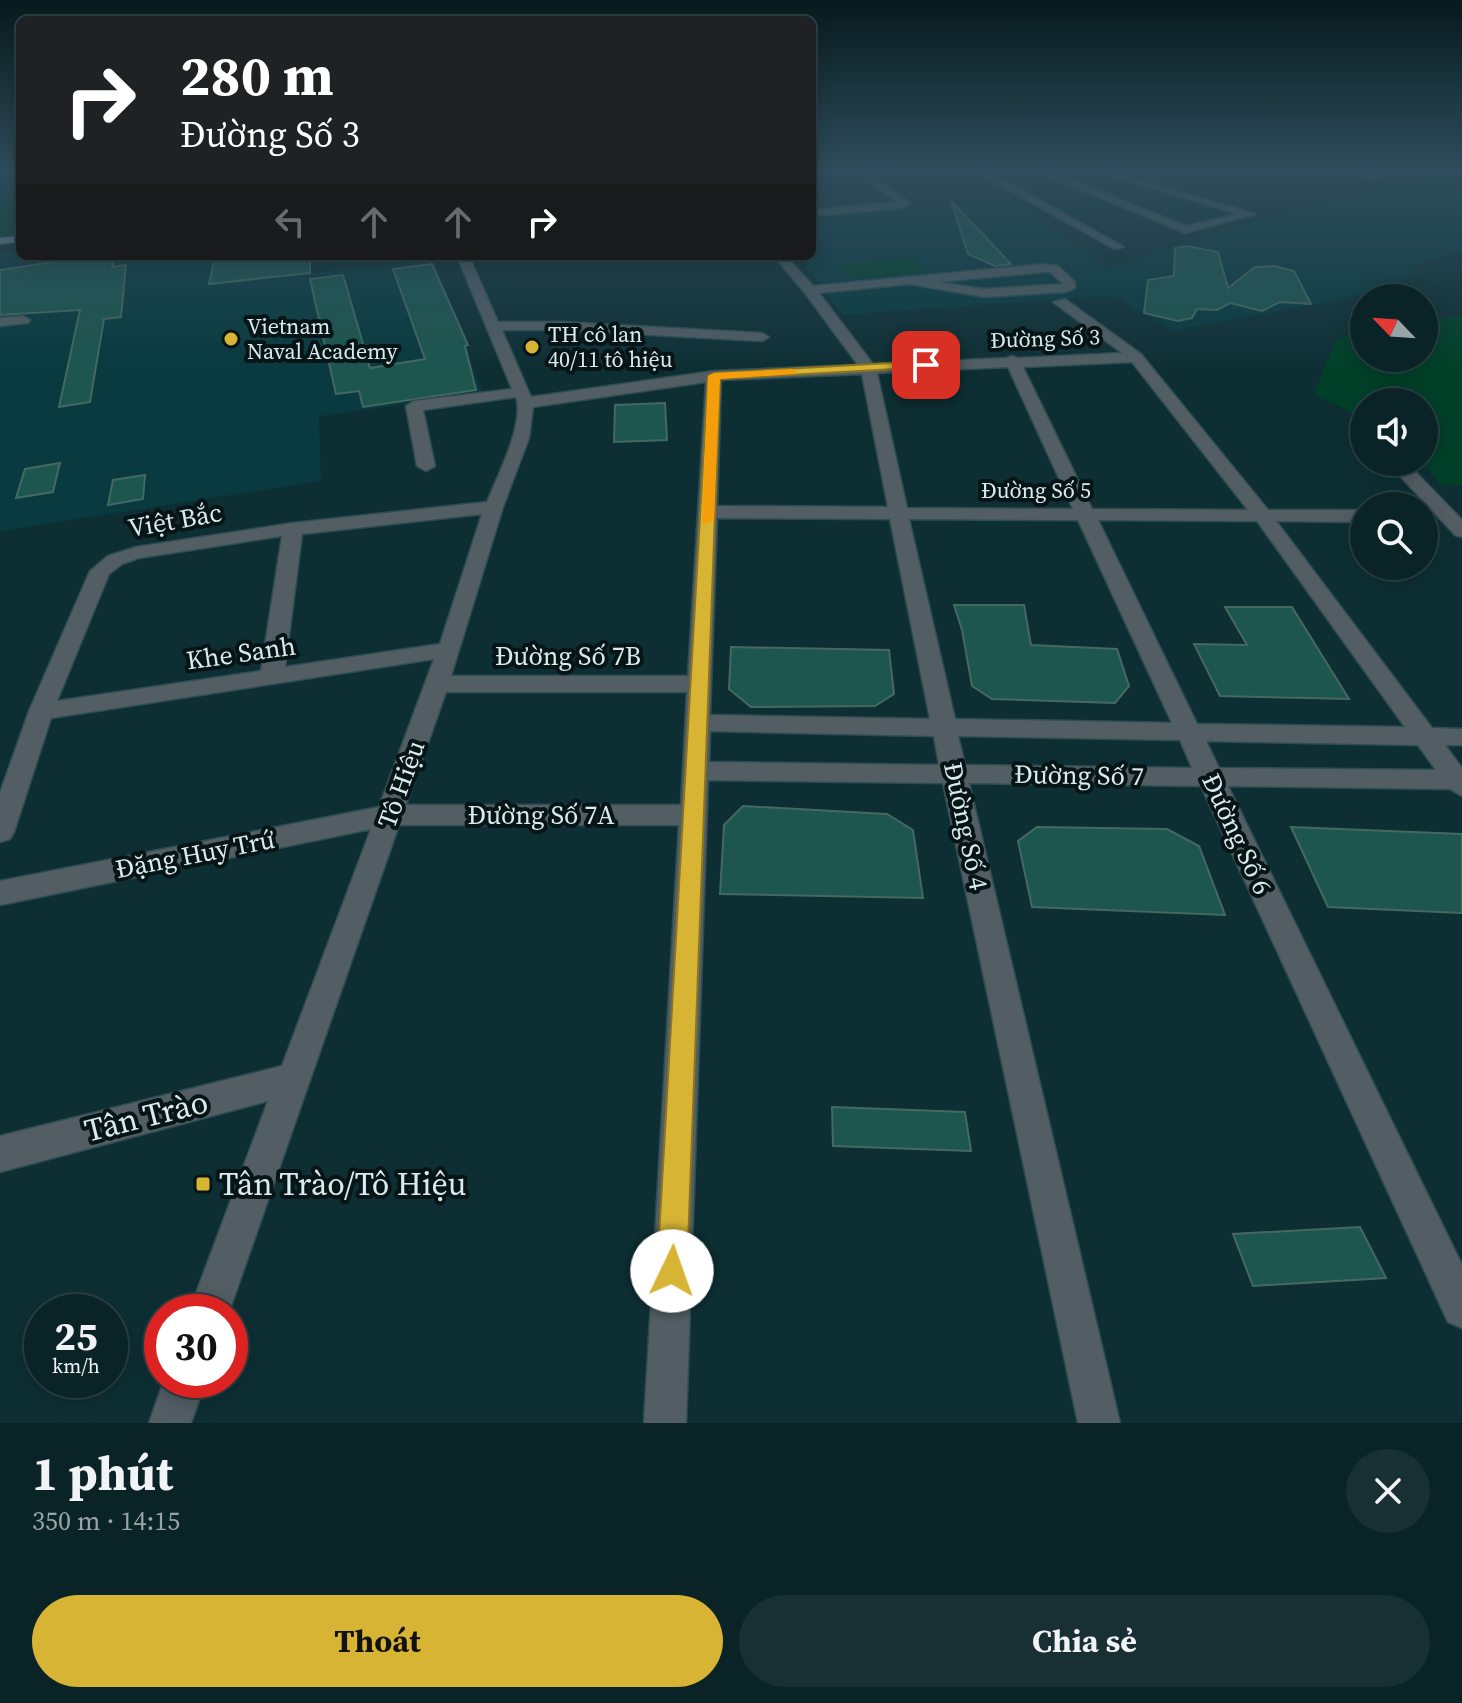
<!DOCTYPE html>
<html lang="vi">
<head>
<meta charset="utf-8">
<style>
  :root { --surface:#0a2327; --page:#182f33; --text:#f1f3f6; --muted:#99a4a7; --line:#2a4044; --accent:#d7b434 }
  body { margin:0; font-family:"Source Serif 4",serif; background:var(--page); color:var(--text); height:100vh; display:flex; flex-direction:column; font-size:30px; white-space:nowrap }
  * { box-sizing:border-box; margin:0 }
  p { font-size:26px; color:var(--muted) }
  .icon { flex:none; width:44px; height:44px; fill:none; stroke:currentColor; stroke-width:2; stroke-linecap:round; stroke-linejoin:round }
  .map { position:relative; height:1423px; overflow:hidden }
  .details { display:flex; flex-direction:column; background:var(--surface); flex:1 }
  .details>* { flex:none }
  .top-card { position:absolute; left:16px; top:16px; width:800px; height:244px; border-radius:12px; box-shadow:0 4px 20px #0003,0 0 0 2px var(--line); background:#202124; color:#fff; overflow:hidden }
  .needle { width:52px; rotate:295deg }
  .fabs { position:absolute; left:1350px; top:284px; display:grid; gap:16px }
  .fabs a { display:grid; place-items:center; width:88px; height:88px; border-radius:50%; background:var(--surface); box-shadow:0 4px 20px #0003,0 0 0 2px var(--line); font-size:40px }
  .speed { position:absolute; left:24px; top:1294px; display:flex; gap:16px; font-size:40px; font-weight:700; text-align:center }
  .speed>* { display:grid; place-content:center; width:104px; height:104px; border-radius:50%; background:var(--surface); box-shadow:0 4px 20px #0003,0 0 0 2px var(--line); line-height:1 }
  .speed small { font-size:20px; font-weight:400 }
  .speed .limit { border:12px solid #d22; background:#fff; color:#111 }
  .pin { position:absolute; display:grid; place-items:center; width:68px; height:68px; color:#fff; margin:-34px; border-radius:16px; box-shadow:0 4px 12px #0006 }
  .me { position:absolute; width:88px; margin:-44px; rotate:3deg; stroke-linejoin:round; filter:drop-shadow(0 0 6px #0008) }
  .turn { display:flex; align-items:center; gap:28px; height:168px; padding:0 32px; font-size:36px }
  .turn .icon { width:104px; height:104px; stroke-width:2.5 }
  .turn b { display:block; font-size:56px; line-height:68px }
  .lanes { display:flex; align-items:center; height:76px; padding:0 32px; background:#0003; justify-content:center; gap:40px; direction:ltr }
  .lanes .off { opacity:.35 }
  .round { display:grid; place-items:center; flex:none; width:84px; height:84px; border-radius:42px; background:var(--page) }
  .summary { display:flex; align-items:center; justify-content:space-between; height:136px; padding:0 32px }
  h1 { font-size:48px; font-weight:700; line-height:60px }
  .primary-button { display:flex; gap:16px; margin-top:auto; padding:16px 32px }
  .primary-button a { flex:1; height:92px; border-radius:48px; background:var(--accent); color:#111; font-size:32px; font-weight:700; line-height:92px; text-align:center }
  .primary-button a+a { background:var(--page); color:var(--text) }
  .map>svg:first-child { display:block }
</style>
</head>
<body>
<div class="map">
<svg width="1462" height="1423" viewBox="0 0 1462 1423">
  <rect width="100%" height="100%" fill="#0d2f34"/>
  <path fill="#083a3f" d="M1438,171H1462V251L1407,268L1422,274L1361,295L1173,331L1114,295L843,315L797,256H812V216L1011,201L1108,268L1199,238Z
    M20,251V256H213L210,284L433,260L483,394L319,416L321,481L0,531V253Z"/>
  <path fill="#004028" d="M20,196V234L0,236V198Z
    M913,258L928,272L852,278L840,264Z
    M1462,315V486L1441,484L1422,462L1424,402H1364V419L1314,394L1336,339L1364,333V358H1424V322Z"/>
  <path fill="#1c564f" stroke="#466862" stroke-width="2" d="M951,201L1011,264L995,266L968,254Z
    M1187,246L1218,252L1228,288L1255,267L1275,266L1294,271L1311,304L1280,302L1262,311L1230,303L1217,310L1197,309L1192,318L1178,321L1144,313L1148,280L1174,276L1175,248Z
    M92,256H116L112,267L126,265L121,317L104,319L90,402L59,407L80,310L0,315V270Z
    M215,256H310V273L209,284Z
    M432,264L468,345L465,346L476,390L363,407L359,391L336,394L310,279L343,275L370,368L425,359L393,269Z
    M665,403L667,440L614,442L615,405Z
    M60,463L53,492L16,498L25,469Z
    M145,475L143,499L108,505L113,480Z
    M954,605H1024L1031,645L1117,649L1129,686L1115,703L992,699L972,686L962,630Z
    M1225,607H1292L1349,699L1220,696L1194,644L1247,645Z
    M731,647L889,650L894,694L875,706L751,707L729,689Z
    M743,806L887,814L913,830L923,898L720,894L724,825Z
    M1037,827L1167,829L1199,846L1225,915L1032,907L1018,841Z
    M1291,827L1462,834V913L1328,907Z
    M832,1107L965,1112L971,1151L833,1146Z
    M1360,1227L1386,1278L1253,1286L1233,1234Z"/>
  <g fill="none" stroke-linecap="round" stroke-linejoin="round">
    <g stroke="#2e4d52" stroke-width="3">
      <path id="minor" d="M812,171H836L812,176Z
        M854,171H865L910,203L902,208L812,216V210L897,202Z
        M883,171H895L901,175L896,178Z
        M975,171H987L1124,247L1114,249Z
        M1036,171H1049L1186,226L1238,214L1094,171H1109L1256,214L1185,233Z
        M1347,171H1362L1380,177L1375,180Z
        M457,256H469L498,322H562L762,333L769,337L762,341L562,330H502L531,397L714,371L858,365L805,293L774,256H786L813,286L1044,264L1058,266L1075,282V288L1066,292L984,297L910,284L819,293L873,364L1006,358L1012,356L1018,358L1122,353L1053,302L1065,299L1141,354L1268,510H1364V522L1276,521L1432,728L1462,729V745H1445L1462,768V796L1450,789L1228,786L1462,1265V1328L1448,1322L1201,786L969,783L1120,1423H1078L943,783L708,780L686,1423H644L679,825H399L229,1312H189L268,1101L0,1172V1136L282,1066L371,829L0,905V881L379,807L434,659L51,718L14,832L10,839L0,842V793L29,711L90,571L108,556L136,547L293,523L487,502C497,477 525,423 516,397L423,410L435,466L426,471L417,466L406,406L414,401L512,389ZM1044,272H1050L1063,284L984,289L938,282ZM1132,362L1248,510L1092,509L1023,367ZM1008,367L1073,509L907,508L877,373ZM862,374L888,507L717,506L721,380ZM706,382L688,676H451L503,507L529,438L533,407ZM482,514L440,644L285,667L302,534ZM717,518L890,519L930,719L710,715ZM909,519L1078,520L1172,723L955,719ZM1098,520L1257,521L1405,727L1197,724ZM282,536L261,671L57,701L109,574L122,564L139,558ZM446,692H687L681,805H406ZM710,731L934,736L939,765L709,762ZM958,736L1180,740L1192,768L965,765ZM1206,741L1418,745L1436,770L1219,768Z
        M23,316L30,320L28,323L0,326V318Z
        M1387,462H1406L1462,520V537L1455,535Z
        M164,1380H206L191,1423H149Z"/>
    </g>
    <g stroke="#2e4d52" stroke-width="3">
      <path id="major" d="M20,236V242L0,244V238Z"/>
    </g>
    <use href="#minor" fill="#525e64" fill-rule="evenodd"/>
    <use href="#major" fill="#78919d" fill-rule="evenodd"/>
  </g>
  <linearGradient id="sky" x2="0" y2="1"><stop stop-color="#071a1d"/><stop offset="0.46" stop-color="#2f4d5c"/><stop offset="1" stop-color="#2f4d5c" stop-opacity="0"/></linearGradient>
  <rect width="1462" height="370" fill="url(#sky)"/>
  <path fill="#d7b434" stroke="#8c7522" stroke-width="2" d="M926,361L930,362V367L720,379L687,1271L683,1281L672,1286L662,1281L657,1271L708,376L714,373Z"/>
  <path fill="#f59e0b" d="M792,369L798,372L796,374L720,379L714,520L707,524L702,523L708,376L714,373Z"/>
  <g fill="#d7b434" stroke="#071517" stroke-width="3">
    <circle cx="231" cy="339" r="8"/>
    <circle cx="532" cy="347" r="8"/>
    <rect x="195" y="1176" width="16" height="16" rx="4"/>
  </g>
  <g text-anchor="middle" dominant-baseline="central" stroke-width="8" stroke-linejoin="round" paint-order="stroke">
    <g font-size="22" fill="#d9ebee" stroke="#071517" text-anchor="start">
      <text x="247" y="326">Vietnam<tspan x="247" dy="25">Naval Academy</tspan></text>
      <text x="548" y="334">TH cô lan<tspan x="548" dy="25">40/11 tô hiệu</tspan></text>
    </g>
    <g font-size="22" fill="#d9ebee" stroke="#071517">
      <text transform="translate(1045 338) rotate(-2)">Đường Số 3</text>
      <text x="1036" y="490">Đường Số 5</text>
    </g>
    <g font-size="26" fill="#d9ebee" stroke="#071517">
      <text transform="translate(175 520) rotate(-10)">Việt Bắc</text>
      <text transform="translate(241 653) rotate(-8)">Khe Sanh</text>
      <text x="568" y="656">Đường Số 7B</text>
      <text transform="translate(1079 775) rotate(1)">Đường Số 7</text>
      <text transform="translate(401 784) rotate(-70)">Tô Hiệu</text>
      <text x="541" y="815">Đường Số 7A</text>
      <text transform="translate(966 826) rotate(78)">Đường Số 4</text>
      <text transform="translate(1237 834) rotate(65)">Đường Số 6</text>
      <text transform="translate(195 854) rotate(-11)">Đặng Huy Trứ</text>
    </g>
    <g font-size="32" fill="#d9ebee" stroke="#071517">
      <text transform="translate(146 1116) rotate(-14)">Tân Trào</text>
    </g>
    <g font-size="32" fill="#d9ebee" stroke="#071517" text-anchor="start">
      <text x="219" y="1184">Tân Trào/Tô Hiệu</text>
    </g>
  </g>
</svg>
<div class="fabs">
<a><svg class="needle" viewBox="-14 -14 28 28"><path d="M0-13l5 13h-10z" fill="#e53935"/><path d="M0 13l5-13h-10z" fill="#99a4a7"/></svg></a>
<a><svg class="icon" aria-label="sound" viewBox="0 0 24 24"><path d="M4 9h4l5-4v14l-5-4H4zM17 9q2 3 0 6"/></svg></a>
<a><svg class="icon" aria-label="search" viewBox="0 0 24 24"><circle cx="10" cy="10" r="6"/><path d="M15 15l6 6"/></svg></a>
</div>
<div class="speed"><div>25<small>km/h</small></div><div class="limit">30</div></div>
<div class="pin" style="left:926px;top:365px;background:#d93025"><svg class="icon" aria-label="arrive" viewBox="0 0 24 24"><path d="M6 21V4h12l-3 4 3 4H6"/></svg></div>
<svg class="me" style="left:672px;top:1271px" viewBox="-20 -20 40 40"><circle r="19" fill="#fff"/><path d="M0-13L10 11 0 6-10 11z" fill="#d7b434"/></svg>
<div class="top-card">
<div class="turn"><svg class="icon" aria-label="right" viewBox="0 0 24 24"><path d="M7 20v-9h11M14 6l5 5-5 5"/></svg><div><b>280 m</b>Đường Số 3</div></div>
<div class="lanes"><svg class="icon off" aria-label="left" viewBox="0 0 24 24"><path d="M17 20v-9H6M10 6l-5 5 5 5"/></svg><svg class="icon off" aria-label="ahead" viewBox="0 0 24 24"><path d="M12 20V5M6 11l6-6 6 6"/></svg><svg class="icon off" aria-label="ahead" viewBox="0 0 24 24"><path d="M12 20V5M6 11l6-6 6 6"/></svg><svg class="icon" aria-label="right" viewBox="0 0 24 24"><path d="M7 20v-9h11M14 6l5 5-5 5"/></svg></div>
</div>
</div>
<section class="details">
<div class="summary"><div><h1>1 phút</h1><p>350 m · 14:15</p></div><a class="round"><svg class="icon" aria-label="close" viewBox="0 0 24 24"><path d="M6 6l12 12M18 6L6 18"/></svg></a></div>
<div class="primary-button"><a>Thoát</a><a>Chia sẻ</a></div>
</section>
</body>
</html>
